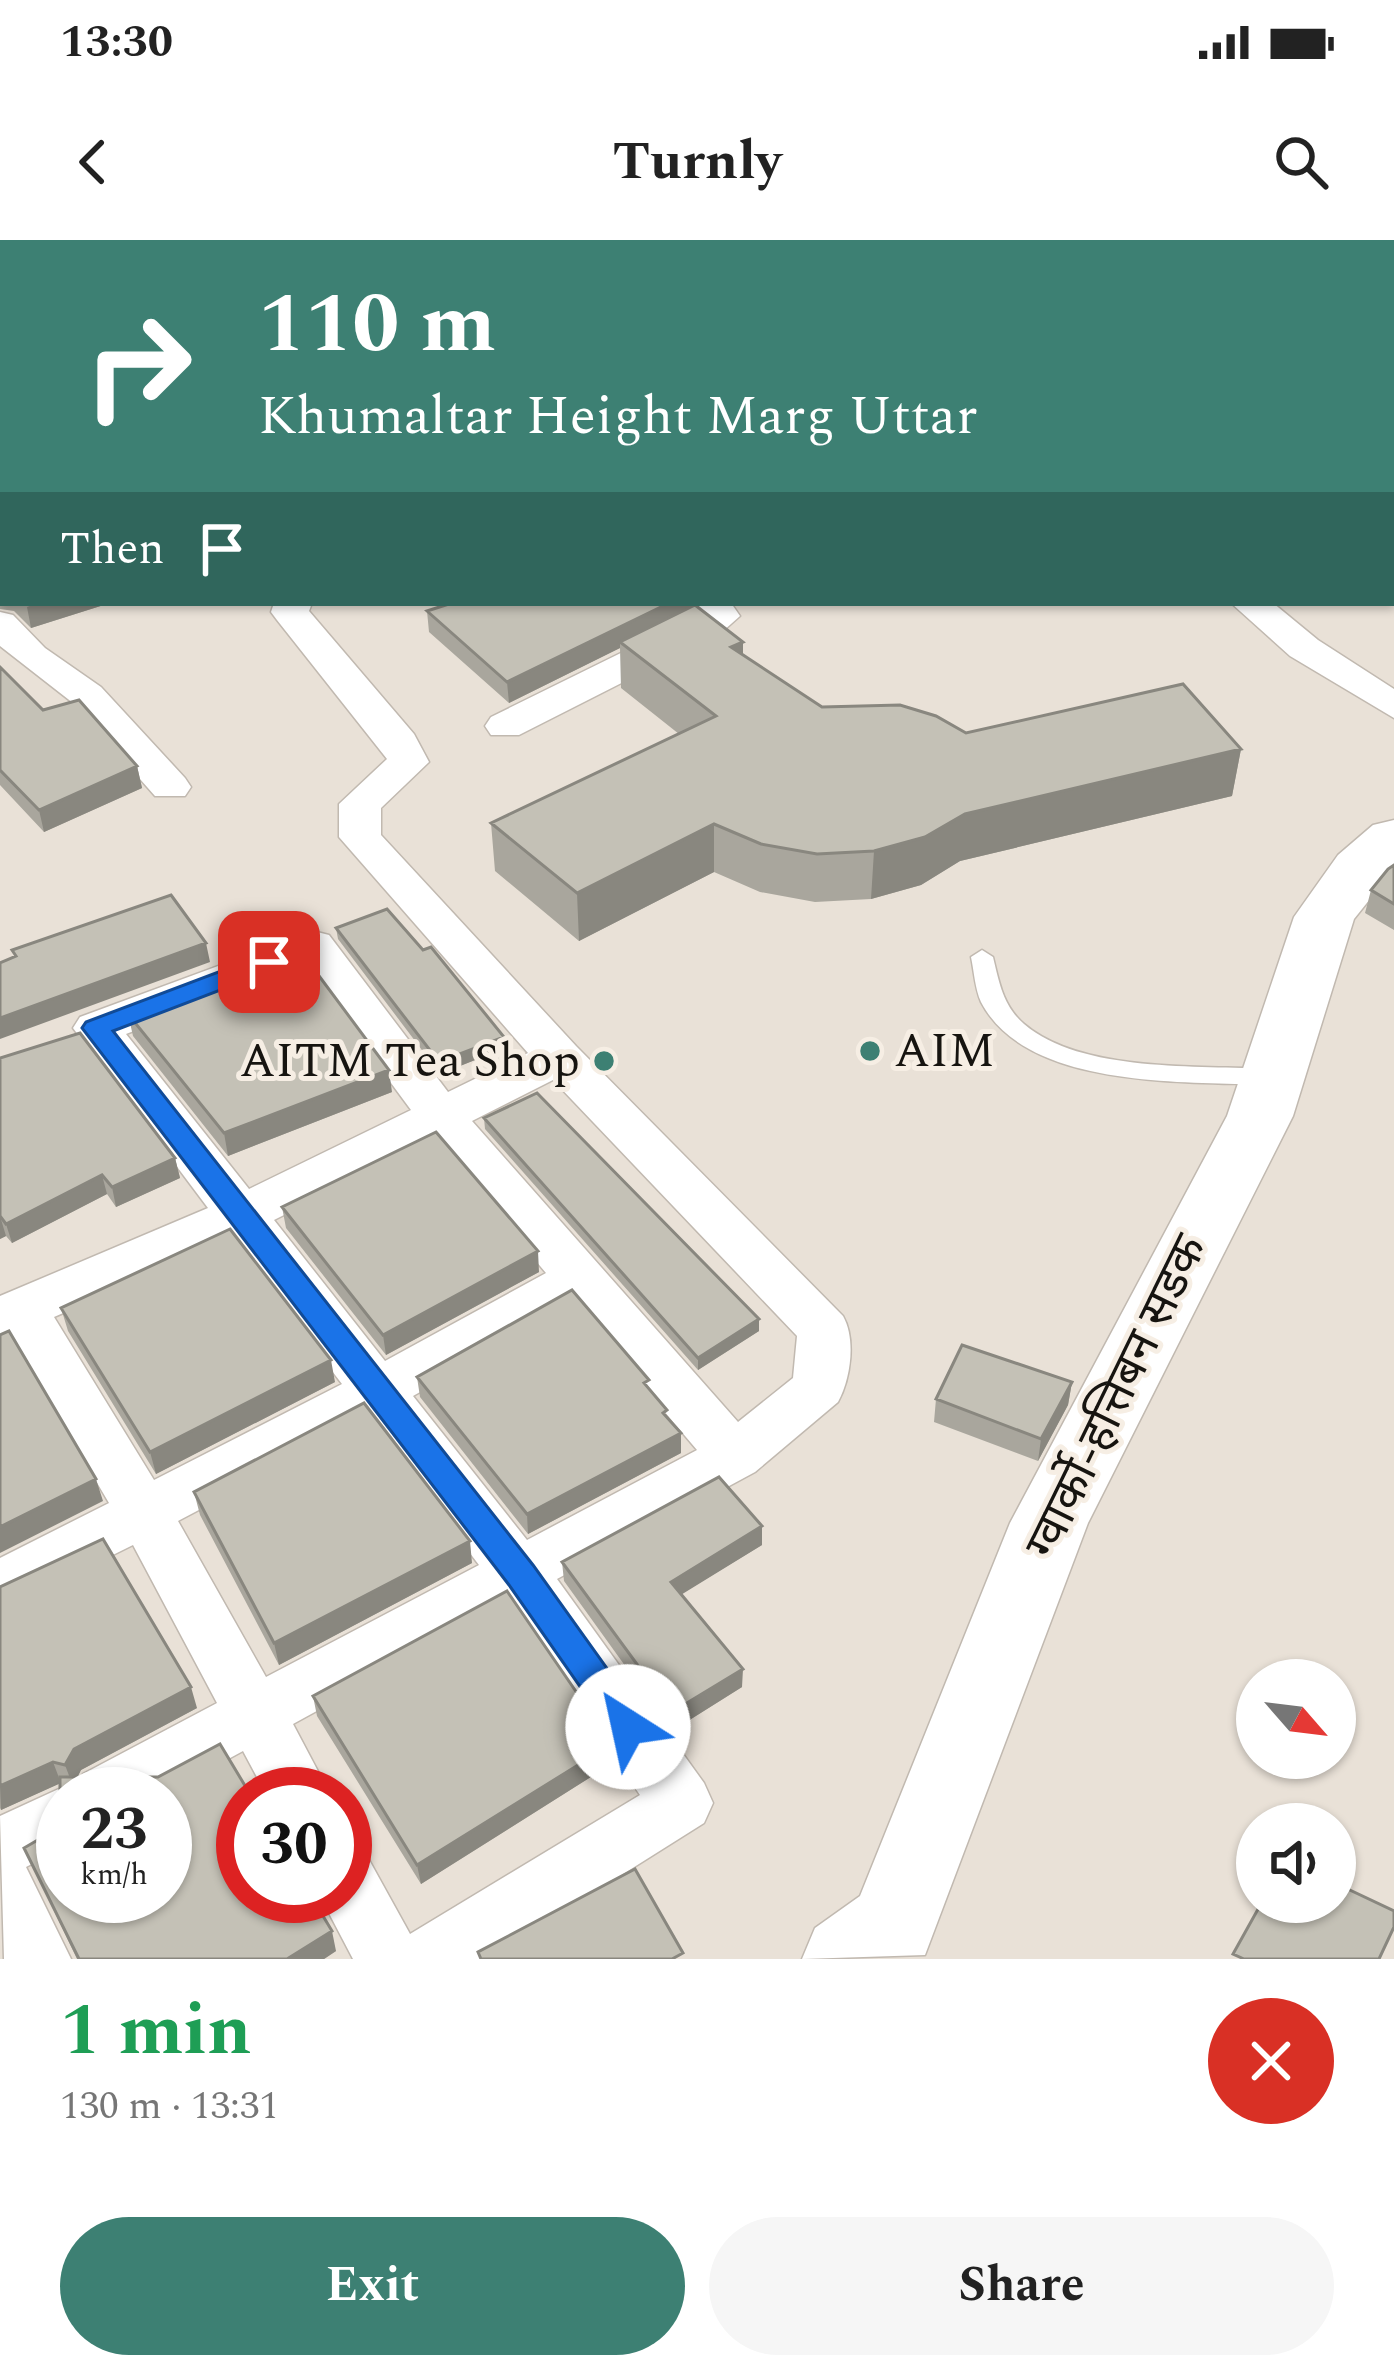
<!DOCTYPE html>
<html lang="en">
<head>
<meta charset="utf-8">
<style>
  :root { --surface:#fff; --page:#f6f6f6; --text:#222; --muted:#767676; --accent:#3d8073 }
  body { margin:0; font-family:Spectral,"Noto Sans Devanagari",serif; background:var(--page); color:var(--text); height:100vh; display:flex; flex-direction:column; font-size:45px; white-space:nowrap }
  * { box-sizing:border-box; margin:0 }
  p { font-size:39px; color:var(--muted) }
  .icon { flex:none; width:66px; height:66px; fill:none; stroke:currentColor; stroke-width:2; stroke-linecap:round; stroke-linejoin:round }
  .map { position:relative; height:1719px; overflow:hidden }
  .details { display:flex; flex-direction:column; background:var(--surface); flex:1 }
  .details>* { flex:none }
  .hud { position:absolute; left:0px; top:0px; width:1395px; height:366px; box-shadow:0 3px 9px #0004; background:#3d8073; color:#fff; overflow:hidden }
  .needle { width:78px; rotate:118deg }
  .fabs { position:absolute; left:1236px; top:1419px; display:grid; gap:24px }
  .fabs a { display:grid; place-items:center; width:120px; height:120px; border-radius:50%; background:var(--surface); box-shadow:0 3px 9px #0004; font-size:60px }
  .speed { position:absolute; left:36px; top:1527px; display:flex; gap:24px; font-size:60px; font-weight:700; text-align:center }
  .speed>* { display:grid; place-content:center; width:156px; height:156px; border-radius:50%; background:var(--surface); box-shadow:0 3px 9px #0004; line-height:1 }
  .speed small { font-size:30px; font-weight:400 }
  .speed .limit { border:18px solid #d22; background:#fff; color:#111 }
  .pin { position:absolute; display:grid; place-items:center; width:102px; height:102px; color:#fff; margin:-51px; border-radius:24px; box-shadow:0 6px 18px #0006 }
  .me { position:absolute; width:132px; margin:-66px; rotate:325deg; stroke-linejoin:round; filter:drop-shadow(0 0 9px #0008) }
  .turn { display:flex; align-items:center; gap:42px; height:252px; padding:0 60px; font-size:54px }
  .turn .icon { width:156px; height:156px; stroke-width:2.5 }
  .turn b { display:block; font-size:84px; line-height:102px }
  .then { display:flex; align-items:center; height:114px; padding:0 60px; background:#0003; gap:24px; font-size:45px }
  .round { display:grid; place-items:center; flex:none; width:126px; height:126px; border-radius:63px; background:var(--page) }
  .overview { display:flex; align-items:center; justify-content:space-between; height:204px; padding:0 60px }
  h1 { font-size:72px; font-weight:700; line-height:90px; color:#1e9e55 }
  .action { display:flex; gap:24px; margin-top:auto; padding:24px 60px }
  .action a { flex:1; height:138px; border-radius:72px; background:var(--accent); color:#fff; font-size:48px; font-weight:700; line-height:138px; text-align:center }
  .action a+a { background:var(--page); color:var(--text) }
  .status { display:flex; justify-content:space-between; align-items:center; height:84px; padding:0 60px; background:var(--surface); direction:ltr }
  .status svg { height:33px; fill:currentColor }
  header { display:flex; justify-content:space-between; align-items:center; height:156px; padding:0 60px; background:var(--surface); font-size:54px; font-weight:700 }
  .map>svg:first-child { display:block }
</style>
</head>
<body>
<div class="status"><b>13:30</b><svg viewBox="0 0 49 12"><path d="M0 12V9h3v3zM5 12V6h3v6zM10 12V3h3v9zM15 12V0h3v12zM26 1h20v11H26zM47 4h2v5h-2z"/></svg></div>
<header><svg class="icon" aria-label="back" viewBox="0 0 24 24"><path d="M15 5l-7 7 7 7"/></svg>Turnly<svg class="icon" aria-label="search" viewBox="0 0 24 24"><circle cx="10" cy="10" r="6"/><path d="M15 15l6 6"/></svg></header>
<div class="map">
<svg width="1394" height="1719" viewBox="0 0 1394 1719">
  <rect width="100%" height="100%" fill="#e9e1d7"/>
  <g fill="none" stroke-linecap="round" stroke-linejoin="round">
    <g stroke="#c1b9b0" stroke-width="3">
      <path id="lane" d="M982,710L993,717C999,742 1003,766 1024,784C1081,833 1199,825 1271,829L1283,837L1271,845C1186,841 1027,850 981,762C975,749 974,731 971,717Z"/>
    </g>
    <g stroke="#c1b9b0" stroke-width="3">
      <path id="street" d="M82,0H112L113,3H83Z
        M1369,0H1394V10L1392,3Z
        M1392,80L1394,81V101L1392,100Z
        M274,363H312L309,371L414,494L429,522L381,568V595L576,806L843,1076C856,1099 851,1138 838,1162L755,1232L557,1339L704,1543L713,1563L704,1583L488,1719H353L320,1656H345V1609L368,1618L410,1694L640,1555L510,1365L293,1484L330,1554H266L243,1511L164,1554H63V1608L26,1627L71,1719H4L0,1576L63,1547L75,1552L83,1534L217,1463L133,1305L0,1371V1318L109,1263L10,1095L0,1098V1056L208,968L73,788L80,777L313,691L329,695L448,852L528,813L339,597V564L387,519L277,380L271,372ZM304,725L411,870L249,949L126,794ZM553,840L797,1096L793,1138L738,1182L472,881ZM434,900L546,1033L385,1121L274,980ZM232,1000L342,1144L154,1240L54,1077ZM574,1065L697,1210L527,1300L413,1156ZM369,1180L479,1325L266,1437L178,1281Z
        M693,363H731L740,376L722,392L519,495H491L485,486L491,477L696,376L700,373Z
        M1231,363H1273L1318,400L1394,449V478L1290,416Z
        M0,372L13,375L45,408L101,447L185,538L191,547L185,556H155L73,463L0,406Z"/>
    </g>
    <g stroke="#c1b9b0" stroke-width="3">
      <path id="secondary" d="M1394,580V629L1354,679L1293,876L1088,1283L925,1715L802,1719L815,1688L860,1656L1010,1283L1227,876L1294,677L1338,615L1373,585Z"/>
    </g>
    <use href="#lane" fill="#fff" fill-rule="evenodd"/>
    <use href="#street" fill="#fff" fill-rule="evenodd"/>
    <use href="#secondary" fill="#fff" fill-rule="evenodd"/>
  </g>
  <path fill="#a9a69d" d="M272,0H389V3H274Z
    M3,128V363H110L31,388L14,371L0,369V307L2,300L0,298V186H2V180L0,178V129Z
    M452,363H694V365L743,402V415L822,467L966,493L1241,509L1232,556L960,621L921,645L871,659L815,662L760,652L714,632L579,701L495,631L491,583L679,494L621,448L620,408L509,463L429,392L427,371Z
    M0,427L43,470L137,526L142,548L44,592L0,545Z
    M1394,625V690L1365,673L1371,650Z
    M336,688L423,710L505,808L440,834L338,699Z
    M128,774L392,852L228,916L133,796Z
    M0,818L175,918L180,938L116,967L107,954L12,1003L6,996L0,999Z
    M484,878L759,1091L698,1130L485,889Z
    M282,967L539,1032L386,1115L286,988Z
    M61,1068L335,1142L156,1234L68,1091Z
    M417,1137L649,1148L667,1178L681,1213L528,1294L420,1157Z
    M1072,1142L1068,1165L1038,1221L934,1182L936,1159Z
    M194,1252L472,1323L279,1425L200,1275Z
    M762,1305L681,1354L742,1447L672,1491L564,1341L562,1322Z
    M0,1347L197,1468L81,1530L77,1537L336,1711L324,1719H77L24,1608L60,1587V1543L1,1570L0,1568Z
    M313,1456L613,1523L421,1644L317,1476Z"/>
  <path fill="#89877f" d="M330,0H389V3H313Z
    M38,363H110L31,388L27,367Z
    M669,363H694V372L620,402V408L509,463L507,442Z
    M743,402V448L731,407Z
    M1241,509L1232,556L960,621L921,645L871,659L874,611L965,574Z
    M137,526L142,548L44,592L39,570Z
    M714,584V632L579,701L577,653Z
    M206,703L210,722L0,799V778Z
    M504,797L505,808L440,834L439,822Z
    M389,830L392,852L228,916L224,893Z
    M175,918L180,938L116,967L112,947Z
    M102,935L107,954L12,1003L6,984Z
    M0,976L6,996L0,999Z
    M538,1011L539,1032L386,1115L383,1095Z
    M759,1079V1091L698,1130V1118Z
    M331,1120L335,1142L156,1234L150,1212Z
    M1072,1142L1068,1165L1038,1221L1041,1199Z
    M681,1193V1213L528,1294L527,1274Z
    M96,1239L103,1261L0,1313V1287Z
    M762,1286V1305L671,1361V1342Z
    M470,1301L472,1323L279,1425L274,1403Z
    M743,1429L742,1447L672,1491V1472Z
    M191,1447L197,1468L81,1530L73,1546L65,1525L74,1509Z
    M612,1504L613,1523L421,1644L417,1625Z
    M53,1522L61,1543L1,1570L0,1546Z
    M332,1691L336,1711L324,1719H287Z"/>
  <path fill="#c4c1b6" stroke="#89877f" stroke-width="3" fill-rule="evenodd" d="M292,0H330L313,3H294Z
    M1394,127V174L1392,173V128Z
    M3,128V163L0,161V129Z
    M3,165V349H0V307L3,282L0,281V186H2Z
    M1392,305L1394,307V330L1392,331Z
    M452,363H669L507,442L427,371Z
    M695,365L743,402L731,407L822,467L900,465L936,476L966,493L1183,444L1241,509L965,574L925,597L874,611L817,614L761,604L714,584L577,653L491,583L716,476L620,402Z
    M0,427L43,470L79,460L137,526L39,570L0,530Z
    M1394,625V664L1371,650L1388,629Z
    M171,655L206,703L0,778V723L16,716L12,710Z
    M387,669L423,710L431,707L504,797L439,822L336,688Z
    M299,709L389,830L224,893L128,774Z
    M80,793L175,918L112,947L102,935L6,984L0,976V818Z
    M537,853L759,1079L698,1118L484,878Z
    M436,892L538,1011L383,1095L282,967Z
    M230,989L331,1120L150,1212L61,1068Z
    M572,1050L649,1140L644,1143L667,1170L663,1173L681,1193L527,1274L417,1137Z
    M9,1091L96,1239L0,1287V1095Z
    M962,1105L1072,1142L1041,1199L936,1159Z
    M364,1163L470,1301L274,1403L194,1252Z
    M719,1237L762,1286L671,1342L743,1429L672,1472L562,1322Z
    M103,1299L191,1447L74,1509L65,1525L53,1522L0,1546V1347Z
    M507,1351L612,1504L417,1625L313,1456Z
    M220,1504L250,1554H243V1656H311L332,1691L287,1719H79L24,1608L60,1587V1537H158ZM63,1554H165V1656H63Z
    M635,1629L683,1713L672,1719H481L478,1712Z
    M1335,1643L1394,1671V1687L1379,1719H1244L1233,1714L1262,1662H1335Z"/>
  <path fill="#1a73e8" stroke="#114b97" stroke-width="3" d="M269,713L282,722L278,728L113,791L533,1325L641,1476L646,1487L641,1498L628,1503L616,1498L509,1345L82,788L86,782Z"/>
  <g fill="#3d8073" stroke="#f6eee4" stroke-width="4.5">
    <circle cx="870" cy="811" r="12"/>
    <circle cx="604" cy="821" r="12"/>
  </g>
  <g text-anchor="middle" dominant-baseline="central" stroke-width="10" stroke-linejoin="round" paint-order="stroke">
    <g font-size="48" fill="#161410" stroke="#f6eee4" text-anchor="start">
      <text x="894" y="811">AIM</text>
      <text x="580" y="821" text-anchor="end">AITM Tea Shop</text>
    </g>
    <g font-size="48" fill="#161410" stroke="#f6eee4">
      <text transform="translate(1117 1157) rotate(-64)">ग्वार्को-हत्तिबन सडक</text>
    </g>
  </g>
</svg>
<div class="fabs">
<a><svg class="needle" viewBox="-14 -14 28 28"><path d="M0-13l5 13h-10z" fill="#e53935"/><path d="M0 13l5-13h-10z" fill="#767676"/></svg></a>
<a><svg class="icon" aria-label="sound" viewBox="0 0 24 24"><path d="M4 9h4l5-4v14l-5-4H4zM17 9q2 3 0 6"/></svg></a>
</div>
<div class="speed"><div>23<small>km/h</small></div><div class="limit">30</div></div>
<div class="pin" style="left:269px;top:722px;background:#d93025"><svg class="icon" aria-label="arrive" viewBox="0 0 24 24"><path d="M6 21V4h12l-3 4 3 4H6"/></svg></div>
<svg class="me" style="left:628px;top:1487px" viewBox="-20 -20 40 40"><circle r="19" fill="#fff"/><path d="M0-13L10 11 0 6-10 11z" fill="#1a73e8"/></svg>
<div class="hud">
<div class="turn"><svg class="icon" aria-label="right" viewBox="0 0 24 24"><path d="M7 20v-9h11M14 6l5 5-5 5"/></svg><div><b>110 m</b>Khumaltar Height Marg Uttar</div></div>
<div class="then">Then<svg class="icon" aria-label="arrive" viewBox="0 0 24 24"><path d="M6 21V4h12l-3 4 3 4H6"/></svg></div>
</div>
</div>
<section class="details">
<div class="overview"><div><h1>1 min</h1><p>130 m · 13:31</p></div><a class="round" style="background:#d93025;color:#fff"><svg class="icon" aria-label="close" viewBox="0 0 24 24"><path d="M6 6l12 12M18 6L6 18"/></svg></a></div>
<div class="action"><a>Exit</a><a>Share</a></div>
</section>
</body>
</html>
